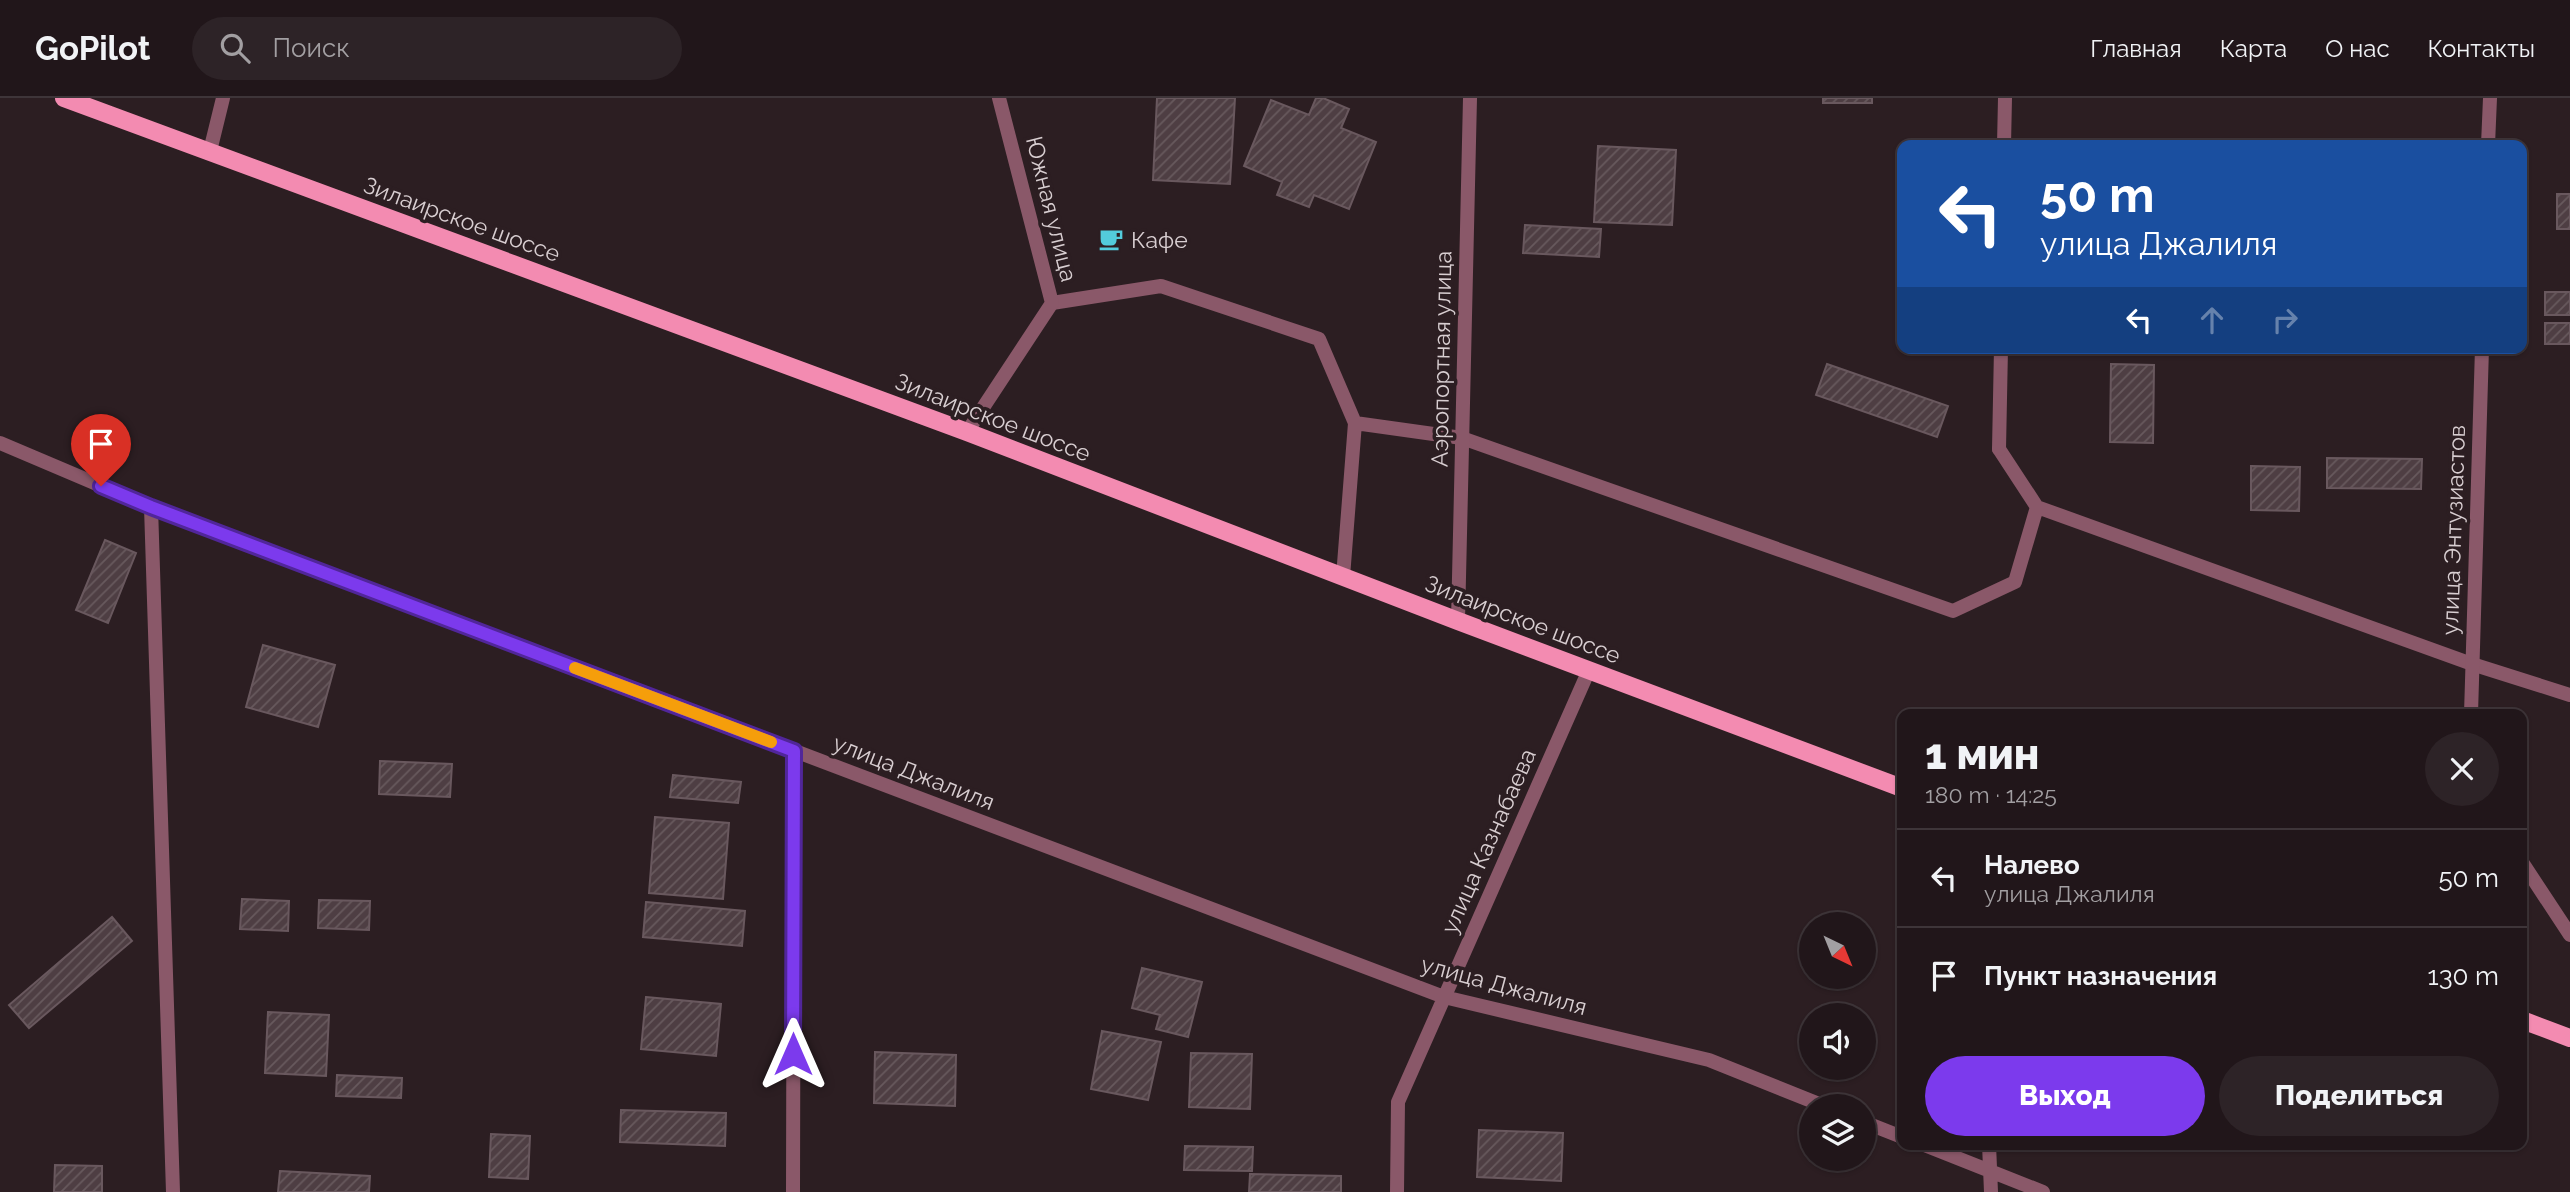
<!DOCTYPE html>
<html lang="ru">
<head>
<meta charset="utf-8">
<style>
  :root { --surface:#21161a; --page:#2d2327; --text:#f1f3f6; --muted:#a29fa2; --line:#3e3539; --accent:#7c3aed }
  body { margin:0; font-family:Raleway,sans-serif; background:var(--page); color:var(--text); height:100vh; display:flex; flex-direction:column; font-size:26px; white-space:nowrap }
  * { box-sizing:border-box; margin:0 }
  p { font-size:23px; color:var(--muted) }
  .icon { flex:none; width:38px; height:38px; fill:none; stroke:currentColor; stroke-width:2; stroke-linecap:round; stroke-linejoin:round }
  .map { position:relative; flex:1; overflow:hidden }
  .details { position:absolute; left:1897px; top:611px; width:630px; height:441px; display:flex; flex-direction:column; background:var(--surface); border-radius:14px; box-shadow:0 2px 5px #0004,0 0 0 2px var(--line) }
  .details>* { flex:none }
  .banner { position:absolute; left:1897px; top:42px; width:630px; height:214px; border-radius:14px; box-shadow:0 2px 5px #0004,0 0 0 2px var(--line); background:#1a4fa0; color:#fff; overflow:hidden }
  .needle { width:46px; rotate:137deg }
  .buttons { position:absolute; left:1799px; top:814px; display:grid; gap:14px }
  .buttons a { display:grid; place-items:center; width:77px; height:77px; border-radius:50%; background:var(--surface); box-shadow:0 2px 5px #0004,0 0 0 2px var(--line); font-size:35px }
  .pin { position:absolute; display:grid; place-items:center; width:60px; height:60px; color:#fff; margin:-72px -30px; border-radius:50% 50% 50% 0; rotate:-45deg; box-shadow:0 0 7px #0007 }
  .pin .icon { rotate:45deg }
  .me { position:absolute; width:77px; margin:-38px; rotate:0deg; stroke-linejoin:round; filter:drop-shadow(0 0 5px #0008) }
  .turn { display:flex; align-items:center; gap:24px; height:147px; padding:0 28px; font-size:32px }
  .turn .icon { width:91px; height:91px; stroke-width:2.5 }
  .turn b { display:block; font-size:49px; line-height:60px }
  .lanes { display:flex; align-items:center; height:66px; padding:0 28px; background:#0003; justify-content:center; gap:35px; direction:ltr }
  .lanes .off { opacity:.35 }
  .round { display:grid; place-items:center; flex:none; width:74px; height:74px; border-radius:37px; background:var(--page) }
  .summary { display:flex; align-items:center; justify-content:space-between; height:119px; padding:0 28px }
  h1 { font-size:42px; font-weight:800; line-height:52px }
  .action { display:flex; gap:14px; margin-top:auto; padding:14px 28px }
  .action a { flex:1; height:80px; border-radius:42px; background:var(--accent); color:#fff; font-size:28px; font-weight:800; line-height:80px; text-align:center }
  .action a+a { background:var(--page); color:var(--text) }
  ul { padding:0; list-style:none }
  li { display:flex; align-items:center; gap:21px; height:98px; padding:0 28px; border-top:2px solid var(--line) }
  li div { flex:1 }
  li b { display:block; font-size:26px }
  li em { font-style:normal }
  header { display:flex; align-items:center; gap:42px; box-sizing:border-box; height:98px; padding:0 35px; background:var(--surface); border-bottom:2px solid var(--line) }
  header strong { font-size:33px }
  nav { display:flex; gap:38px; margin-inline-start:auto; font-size:24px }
  .search { width:490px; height:63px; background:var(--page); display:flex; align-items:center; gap:18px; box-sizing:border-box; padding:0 24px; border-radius:38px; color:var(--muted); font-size:26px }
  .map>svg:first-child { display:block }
</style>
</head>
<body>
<header>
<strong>GoPilot</strong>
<div class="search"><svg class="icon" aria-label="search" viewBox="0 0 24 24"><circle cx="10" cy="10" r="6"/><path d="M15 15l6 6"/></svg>Поиск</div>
<nav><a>Главная</a><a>Карта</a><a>О нас</a><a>Контакты</a></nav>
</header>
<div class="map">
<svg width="2570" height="1094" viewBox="0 0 2570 1094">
  <defs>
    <pattern id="building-hatch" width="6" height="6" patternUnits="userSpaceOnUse" patternTransform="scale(1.75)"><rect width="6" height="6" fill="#4e3e43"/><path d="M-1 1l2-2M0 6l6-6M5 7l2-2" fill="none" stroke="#67595d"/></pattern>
  </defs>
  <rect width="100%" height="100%" fill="#2c1e22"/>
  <path fill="url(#building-hatch)" stroke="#69585e" stroke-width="2" d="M1157,0H1235L1230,86L1153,82Z
    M1316,0H1323L1349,11L1341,30L1376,44L1349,111L1314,97L1309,109L1277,97L1282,84L1244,68L1271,2L1309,17Z
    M1823,0H1872V5H1823Z
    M1598,48L1676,52L1672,127L1594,124Z
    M2557,96H2570V131H2557Z
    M1525,127L1601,131L1599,159L1523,155Z
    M2545,194H2570V217H2545Z
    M2545,225H2570V246H2545Z
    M1827,266L1948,308L1937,339L1816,297Z
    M2111,266L2154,267L2153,345L2110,344Z
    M2327,360L2422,361L2421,391L2327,390Z
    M2251,368L2300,369L2299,413L2251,412Z
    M105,442L136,455L108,525L76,512Z
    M263,547L335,567L318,629L246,609Z
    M380,663L452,666L450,699L379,696Z
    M673,677L741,684L738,705L670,699Z
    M655,719L729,725L723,801L649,795Z
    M242,801L289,803L288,833L240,831Z
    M319,802L370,803L369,832L318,830Z
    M646,804L745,813L742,848L643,839Z
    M112,819L132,843L29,930L9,907Z
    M1142,870L1202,884L1188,939L1156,931L1160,917L1132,910Z
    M646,899L721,906L716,958L641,951Z
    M268,914L329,917L326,978L265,975Z
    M1102,933L1161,944L1148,1002L1091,991Z
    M875,954L956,957L955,1008L874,1005Z
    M1191,955L1252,956L1250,1011L1189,1009Z
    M337,977L402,980L401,1000L336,998Z
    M621,1012L726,1015L725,1048L620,1044Z
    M1479,1032L1563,1035L1561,1083L1477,1079Z
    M491,1036L530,1038L528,1081L489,1079Z
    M1185,1048L1253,1049L1252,1073L1184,1072Z
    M55,1067L102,1068V1094H54Z
    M280,1073L370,1078L369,1094H278Z
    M1250,1076L1341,1078V1094H1249Z"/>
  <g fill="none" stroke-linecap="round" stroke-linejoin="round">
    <path stroke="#8a5869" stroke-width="14" d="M1052,205L1161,188L1319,241L1355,325L1343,479
      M1355,325L1462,340L1953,513L2015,484L2037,409
      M1999,351L2037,409L2472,566L2570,597"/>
    <path stroke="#8a5869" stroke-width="14" d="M2004,47L2005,0
      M2488,47L2490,0
      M210,53L223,0
      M967,334L1052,205L999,0
      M0,345L151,409L1444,899L1709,962L1824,1008
      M1999,351L2001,250
      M151,409L173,1094
      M1458,523L1470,0
      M2471,616L2482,250
      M2522,764L2570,837
      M1864,1024L1902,1039
      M1922,1046L2043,1094
      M1989,1046L1991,1094
      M793,1094L794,653
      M1397,1094L1398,1004L1589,572"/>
    <path stroke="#f38bb1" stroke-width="18" d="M64,0L967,334L1458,523L1902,690
      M2522,922L2570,940"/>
  </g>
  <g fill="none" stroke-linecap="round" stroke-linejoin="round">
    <g stroke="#51269a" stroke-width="18">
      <path id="route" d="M101,388L151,409L794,653L793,956"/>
    </g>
    <use href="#route" stroke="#7c3aed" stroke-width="12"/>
    <path stroke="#f59e0b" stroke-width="12" d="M575,570L771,644"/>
  </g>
  <defs>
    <g id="cafe-bare" transform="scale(1.89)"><path d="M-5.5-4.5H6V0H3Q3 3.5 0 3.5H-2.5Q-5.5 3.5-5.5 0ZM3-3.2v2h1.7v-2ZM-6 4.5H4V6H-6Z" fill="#53cbdb" stroke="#2c1e22" stroke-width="2.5" paint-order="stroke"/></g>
  </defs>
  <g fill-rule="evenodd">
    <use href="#cafe-bare" x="1111" y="141"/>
  </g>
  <g text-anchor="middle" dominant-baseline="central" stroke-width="7" stroke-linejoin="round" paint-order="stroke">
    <g font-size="23" fill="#d8ced1" stroke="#2c1e22">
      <text transform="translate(1052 111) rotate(76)">Южная улица</text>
      <text transform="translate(462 121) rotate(20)">Зилаирское шоссе</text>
      <text transform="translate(1441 261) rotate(-89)">Аэропортная улица</text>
      <text transform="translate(993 319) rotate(21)">Зилаирское шоссе</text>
      <text transform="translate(2453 432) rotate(-88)">улица Энтузиастов</text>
      <text transform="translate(1523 521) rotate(21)">Зилаирское шоссе</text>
      <text transform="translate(914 674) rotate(21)">улица Джалиля</text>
      <text transform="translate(1488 743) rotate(-66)">улица Казнабаева</text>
      <text transform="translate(1504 887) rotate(15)">улица Джалиля</text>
    </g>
    <g font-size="23" fill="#d8ced1" stroke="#2c1e22" text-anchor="start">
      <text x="1131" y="141">Кафе</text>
    </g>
  </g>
</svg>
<div class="buttons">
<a><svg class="needle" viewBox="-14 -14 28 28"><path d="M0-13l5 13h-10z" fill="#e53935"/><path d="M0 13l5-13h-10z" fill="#a29fa2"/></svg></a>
<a><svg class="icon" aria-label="sound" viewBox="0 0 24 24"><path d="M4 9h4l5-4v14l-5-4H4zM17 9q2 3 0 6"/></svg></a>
<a><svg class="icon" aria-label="layers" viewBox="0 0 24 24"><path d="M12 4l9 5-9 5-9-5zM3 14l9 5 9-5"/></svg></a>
</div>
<div class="pin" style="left:101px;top:388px;background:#d93025"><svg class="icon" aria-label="arrive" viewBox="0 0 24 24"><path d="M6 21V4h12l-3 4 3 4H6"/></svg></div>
<svg class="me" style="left:793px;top:956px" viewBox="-20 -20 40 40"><path d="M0-17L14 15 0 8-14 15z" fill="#7c3aed" stroke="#fff" stroke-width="4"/></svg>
<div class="banner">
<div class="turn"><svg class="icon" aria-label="left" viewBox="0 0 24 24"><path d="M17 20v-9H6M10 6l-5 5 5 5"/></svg><div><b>50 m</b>улица Джалиля</div></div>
<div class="lanes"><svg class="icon" aria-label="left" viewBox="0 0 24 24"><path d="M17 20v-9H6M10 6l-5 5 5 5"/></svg><svg class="icon off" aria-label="ahead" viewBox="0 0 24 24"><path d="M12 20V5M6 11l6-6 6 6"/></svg><svg class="icon off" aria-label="right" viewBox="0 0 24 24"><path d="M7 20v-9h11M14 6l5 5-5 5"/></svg></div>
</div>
<section class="details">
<div class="summary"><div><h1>1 мин</h1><p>180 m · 14:25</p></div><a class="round"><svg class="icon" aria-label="close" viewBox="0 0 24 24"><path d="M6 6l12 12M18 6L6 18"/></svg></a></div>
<ul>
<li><svg class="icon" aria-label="left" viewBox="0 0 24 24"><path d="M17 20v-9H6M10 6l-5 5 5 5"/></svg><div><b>Налево</b><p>улица Джалиля</p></div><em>50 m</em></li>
<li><svg class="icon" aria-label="arrive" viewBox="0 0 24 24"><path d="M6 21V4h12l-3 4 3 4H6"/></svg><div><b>Пункт назначения</b></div><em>130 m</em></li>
</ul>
<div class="action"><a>Выход</a><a>Поделиться</a></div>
</section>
</div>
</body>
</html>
